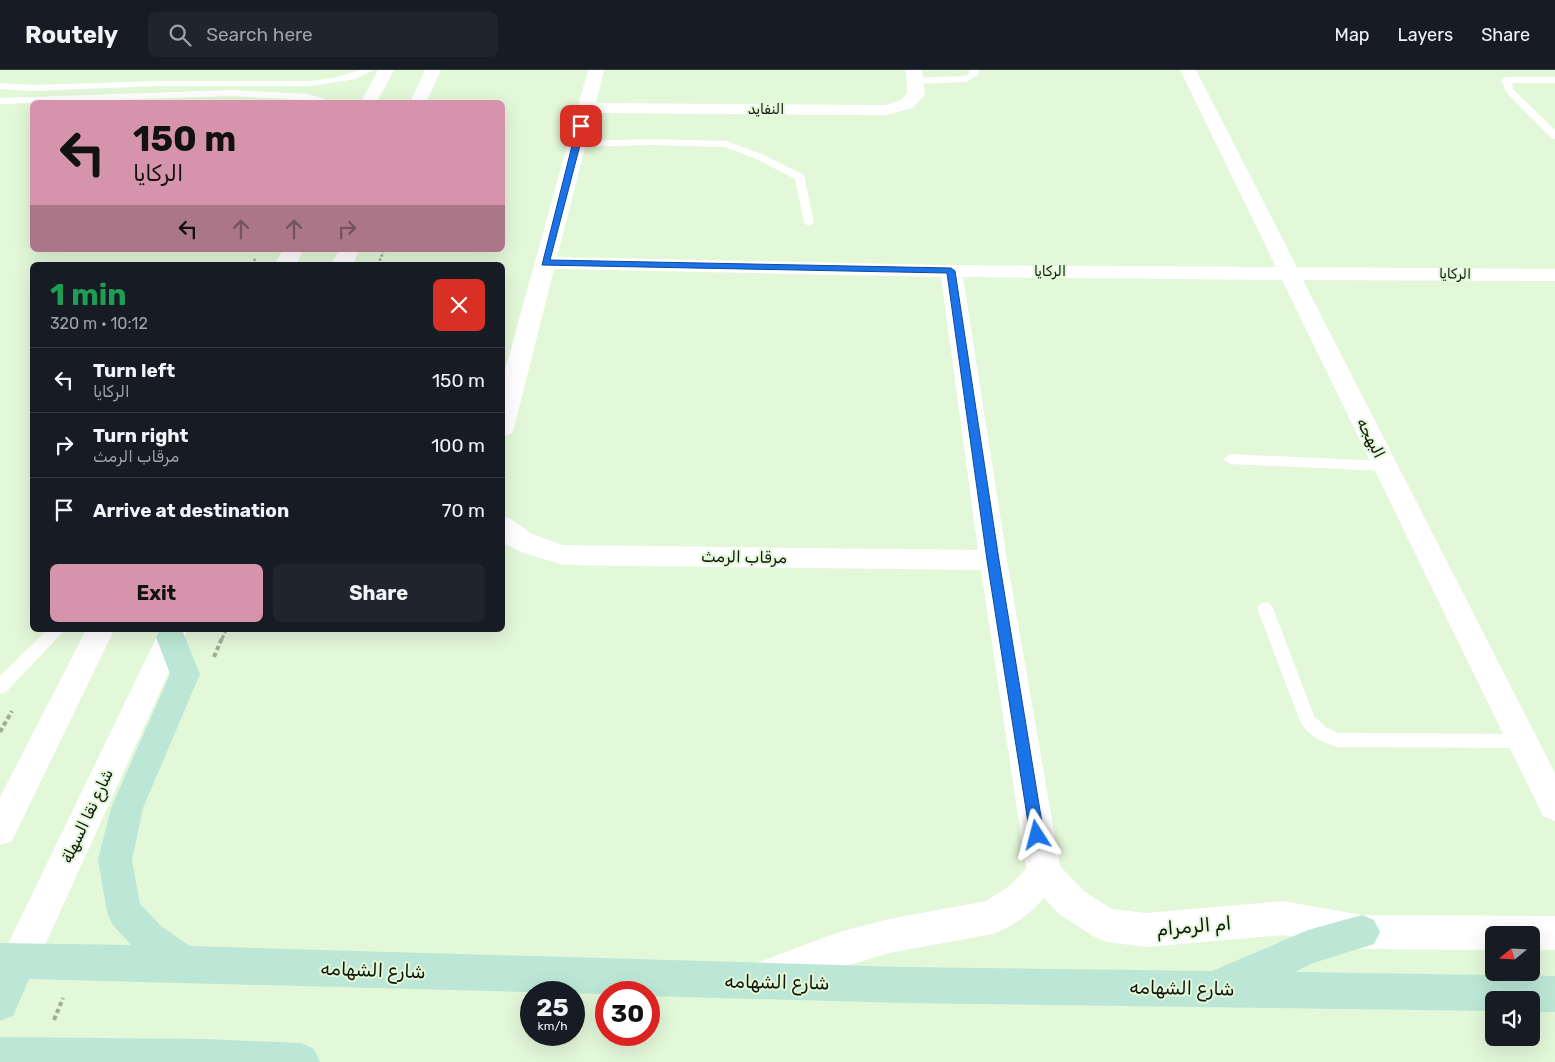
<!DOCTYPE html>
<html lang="en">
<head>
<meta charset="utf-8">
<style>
  :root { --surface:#171b24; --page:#20242c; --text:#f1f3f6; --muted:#9ea1a6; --line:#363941; --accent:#d594ab }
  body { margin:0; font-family:Rubik,"Noto Naskh Arabic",sans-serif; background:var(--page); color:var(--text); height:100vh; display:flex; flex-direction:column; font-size:19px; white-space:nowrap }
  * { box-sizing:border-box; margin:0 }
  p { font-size:16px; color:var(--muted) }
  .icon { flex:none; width:28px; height:28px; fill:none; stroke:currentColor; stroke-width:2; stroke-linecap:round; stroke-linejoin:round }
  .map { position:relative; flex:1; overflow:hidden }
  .side { position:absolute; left:30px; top:192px; width:475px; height:370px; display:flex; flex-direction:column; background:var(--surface); border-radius:8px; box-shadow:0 5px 20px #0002 }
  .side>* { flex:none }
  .guide { position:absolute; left:30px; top:30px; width:475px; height:152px; border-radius:8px; box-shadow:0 5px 20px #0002; background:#d594ab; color:#111; overflow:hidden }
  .needle { width:32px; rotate:252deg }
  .tools { position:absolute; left:1485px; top:856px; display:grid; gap:10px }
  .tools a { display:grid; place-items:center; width:55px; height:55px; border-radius:8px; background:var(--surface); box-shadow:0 5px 20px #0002; font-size:25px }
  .speed { position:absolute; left:520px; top:911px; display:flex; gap:10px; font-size:25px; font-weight:700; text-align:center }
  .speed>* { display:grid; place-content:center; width:65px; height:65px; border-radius:50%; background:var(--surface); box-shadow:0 5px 20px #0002; line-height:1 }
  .speed small { font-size:12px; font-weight:400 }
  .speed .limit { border:8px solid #d22; background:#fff; color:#111 }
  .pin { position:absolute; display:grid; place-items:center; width:42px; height:42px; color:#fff; margin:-21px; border-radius:10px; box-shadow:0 2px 8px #0006 }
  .me { position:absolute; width:55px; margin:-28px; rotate:351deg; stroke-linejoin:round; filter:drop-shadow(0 0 4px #0008) }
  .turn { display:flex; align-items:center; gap:18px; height:105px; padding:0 20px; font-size:22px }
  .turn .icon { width:65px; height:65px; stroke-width:2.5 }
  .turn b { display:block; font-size:35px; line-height:42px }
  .lanes { display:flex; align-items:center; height:48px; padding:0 20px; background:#0003; justify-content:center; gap:25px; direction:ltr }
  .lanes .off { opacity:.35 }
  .round { display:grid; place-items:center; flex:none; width:52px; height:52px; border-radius:8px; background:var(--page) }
  .overview { display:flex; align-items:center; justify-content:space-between; height:85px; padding:0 20px }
  h1 { font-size:30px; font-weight:700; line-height:38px; color:#1e9e55 }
  .action { display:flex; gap:10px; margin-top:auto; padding:10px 20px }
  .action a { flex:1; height:58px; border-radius:8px; background:var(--accent); color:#111; font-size:20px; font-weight:700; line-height:58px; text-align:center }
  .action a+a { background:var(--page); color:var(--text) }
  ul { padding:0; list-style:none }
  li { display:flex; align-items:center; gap:15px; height:65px; padding:0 20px; border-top:1px solid var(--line) }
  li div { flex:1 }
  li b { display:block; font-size:19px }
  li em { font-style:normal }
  header { display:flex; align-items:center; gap:30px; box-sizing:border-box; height:70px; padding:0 25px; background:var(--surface); border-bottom:1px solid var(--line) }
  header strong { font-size:24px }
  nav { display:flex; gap:28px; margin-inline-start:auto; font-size:18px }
  .search { width:350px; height:45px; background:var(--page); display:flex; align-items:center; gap:12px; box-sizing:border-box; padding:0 18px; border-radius:8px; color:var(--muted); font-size:19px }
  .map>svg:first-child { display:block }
</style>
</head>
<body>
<header>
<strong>Routely</strong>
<div class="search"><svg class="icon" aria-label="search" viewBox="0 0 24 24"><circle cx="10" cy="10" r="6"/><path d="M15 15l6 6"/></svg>Search here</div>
<nav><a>Map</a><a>Layers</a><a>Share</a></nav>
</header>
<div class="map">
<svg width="1555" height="992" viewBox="0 0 1555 992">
  <rect width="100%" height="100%" fill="#e3f7d9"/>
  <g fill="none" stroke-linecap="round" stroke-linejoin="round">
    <path stroke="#9dad96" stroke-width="2.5" stroke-dasharray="2.5 2" stroke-linecap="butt" d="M252,195L256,187
      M378,195L384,180"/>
    <path stroke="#9dad96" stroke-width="3" stroke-dasharray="4 2.5" stroke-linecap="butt" d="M222,569L226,560"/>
    <path stroke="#9dad96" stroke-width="4" stroke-dasharray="4.5 3" stroke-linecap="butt" d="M214,587L222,568
      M0,662L12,641
      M54,950L63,928"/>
    <path fill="#fff" fill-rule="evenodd" d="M360,0H373L356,9L311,16H157L33,21L0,19V13L33,15L157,11H311L333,8Z
      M969,0H979L978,5L966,12L915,14L910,11L915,8L964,6L969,4Z
      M1555,7V13H1512L1513,19L1555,60V69L1551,68L1506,22L1501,10L1506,7Z
      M233,20L308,24L334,32L233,26L0,34V28Z
      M651,69L726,71L762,84L804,105L814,153L809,156L804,153L795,109L754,88L725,77L651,75L576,77L571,74L576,71Z
      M1230,384L1385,391L1392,396L1385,401L1230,394L1223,389Z
      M1265,532L1270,534L1273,538L1314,646L1326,657L1338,663L1522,664L1528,666L1531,671L1528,676L1522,678L1338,677C1321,672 1307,666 1299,649L1257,538L1260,534Z
      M47,560H65L6,622L0,624V606Z"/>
    <path fill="#fff" fill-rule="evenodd" d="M588,0H604L596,33L885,35L901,30L907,23L906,0H922L925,24L913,38L886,45L594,43L557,187L951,195L1276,197L1180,0H1196L1297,197L1555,199V211L1303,210L1555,703V751L1543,746L1282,210L963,207L1007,490L1060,796L1084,821L1112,839L1146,843L1283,831L1362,845L1555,846V880H1531V865H1494V880L1362,879L1283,865L1146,877L1107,872L1095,867L1060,845L1044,828C1030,844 1013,856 993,864L889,883L836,899L767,925L754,920L749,907L754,894L836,863L889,849L986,831L1008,817L1026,799L981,500L563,495L521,482L502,472V446L511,449L532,464L563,475L978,480L941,207L554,199L514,358L511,364L502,366V311Z"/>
    <path fill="#fff" fill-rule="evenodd" d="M378,0H394L377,32H361Z
      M425,0H441L426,32H410Z
      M283,180H303L296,195H274Z
      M339,180H359L353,195H331Z
      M86,560H114L12,771L0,775V727Z
      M160,560H188L32,904L19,909L6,904L1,891L6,878Z"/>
    <path fill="#bce7d6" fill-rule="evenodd" d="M160,560H182L200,604L143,738L132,790L140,834L162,857L190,876L905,897L1212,901L1308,860L1362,845L1374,850L1380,862L1374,874L1313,893L1295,902L1555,906V942H1531V930H1494V941L905,933L649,926V922H606V924L29,909L13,946L0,951V873L131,875L112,854L107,842L98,790L111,738L170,604L156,567Z
      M0,967L205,969L301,973L314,979L320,992H0Z"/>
  </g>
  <path fill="#1a73e8" stroke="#114b97" d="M581,54L585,56L550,190L951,198L955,201L999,490L1044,765L1042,769L1037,771L1032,769L1030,765L987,490L947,203L542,195L577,56Z"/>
  <g text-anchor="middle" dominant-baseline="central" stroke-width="4" stroke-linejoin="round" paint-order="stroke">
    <g font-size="14" fill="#0f160c" stroke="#e3f7d9">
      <text x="766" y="39">النفايد</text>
      <text x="1050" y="201">الركايا</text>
      <text transform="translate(1455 204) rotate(1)">الركايا</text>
    </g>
    <g font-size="16" fill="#0f160c" stroke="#e3f7d9">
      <text transform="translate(1371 368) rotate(63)">البهجه</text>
      <text transform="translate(744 487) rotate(1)">مرقاب الرمث</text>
      <text transform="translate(87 746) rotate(-65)">شارع نقا السهلة</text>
    </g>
    <g font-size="19" fill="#0f160c" stroke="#e3f7d9">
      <text transform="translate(1194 856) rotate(-5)">ام الرمرام</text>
      <text transform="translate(373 900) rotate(2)">شارع الشهامه</text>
      <text transform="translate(777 912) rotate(1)">شارع الشهامه</text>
      <text transform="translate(1182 918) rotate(1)">شارع الشهامه</text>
    </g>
  </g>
</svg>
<div class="tools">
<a><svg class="needle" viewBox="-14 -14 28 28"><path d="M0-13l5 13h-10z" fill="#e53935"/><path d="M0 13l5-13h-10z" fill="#9ea1a6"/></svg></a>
<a><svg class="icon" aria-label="sound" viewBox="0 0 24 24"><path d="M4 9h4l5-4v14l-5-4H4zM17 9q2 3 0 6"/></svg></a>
</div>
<div class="speed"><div>25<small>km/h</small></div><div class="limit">30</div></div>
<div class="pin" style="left:581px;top:56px;background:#d93025"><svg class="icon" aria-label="arrive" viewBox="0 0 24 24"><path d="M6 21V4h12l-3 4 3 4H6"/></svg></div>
<svg class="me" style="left:1037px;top:765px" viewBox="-20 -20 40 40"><path d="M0-17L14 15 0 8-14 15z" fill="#1a73e8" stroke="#fff" stroke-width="4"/></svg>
<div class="guide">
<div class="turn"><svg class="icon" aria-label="left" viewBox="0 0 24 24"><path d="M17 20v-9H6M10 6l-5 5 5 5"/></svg><div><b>150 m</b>الركايا</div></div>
<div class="lanes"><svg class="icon" aria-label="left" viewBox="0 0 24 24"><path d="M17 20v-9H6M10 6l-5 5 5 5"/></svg><svg class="icon off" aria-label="ahead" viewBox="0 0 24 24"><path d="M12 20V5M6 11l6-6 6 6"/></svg><svg class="icon off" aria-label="ahead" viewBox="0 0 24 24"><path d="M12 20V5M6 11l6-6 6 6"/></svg><svg class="icon off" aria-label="right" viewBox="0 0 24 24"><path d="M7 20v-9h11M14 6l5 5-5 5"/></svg></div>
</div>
<section class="side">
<div class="overview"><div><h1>1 min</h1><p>320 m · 10:12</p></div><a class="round" style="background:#d93025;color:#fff"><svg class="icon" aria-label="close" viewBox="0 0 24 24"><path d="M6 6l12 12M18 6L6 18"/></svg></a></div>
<ul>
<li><svg class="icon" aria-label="left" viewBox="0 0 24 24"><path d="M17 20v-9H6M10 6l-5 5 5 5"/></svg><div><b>Turn left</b><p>الركايا</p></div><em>150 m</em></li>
<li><svg class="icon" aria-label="right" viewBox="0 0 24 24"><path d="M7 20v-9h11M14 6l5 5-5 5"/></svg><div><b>Turn right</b><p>مرقاب الرمث</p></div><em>100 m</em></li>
<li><svg class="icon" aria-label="arrive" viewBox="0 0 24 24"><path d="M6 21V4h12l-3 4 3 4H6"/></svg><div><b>Arrive at destination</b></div><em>70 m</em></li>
</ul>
<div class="action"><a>Exit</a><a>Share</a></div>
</section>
</div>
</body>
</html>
